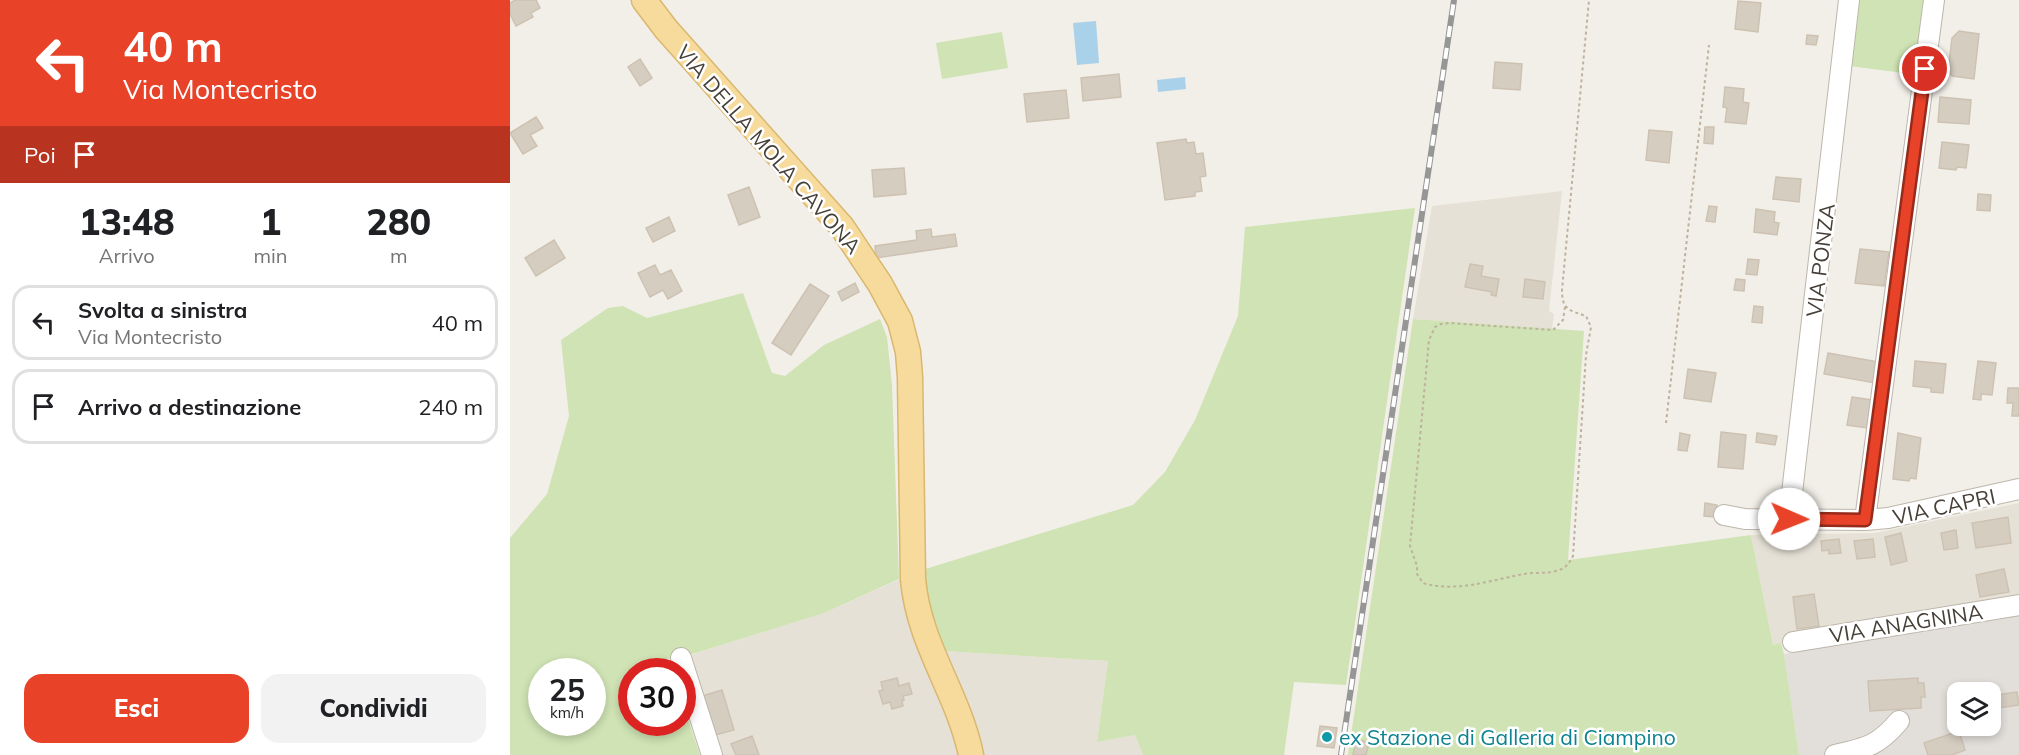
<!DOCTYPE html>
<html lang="it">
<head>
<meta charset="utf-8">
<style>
  :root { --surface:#fff; --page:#f2f2f2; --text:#202124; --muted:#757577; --line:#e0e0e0; --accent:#e84229 }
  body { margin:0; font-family:Mulish,sans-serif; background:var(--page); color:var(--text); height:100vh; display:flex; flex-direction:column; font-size:22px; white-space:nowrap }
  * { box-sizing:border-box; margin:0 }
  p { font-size:20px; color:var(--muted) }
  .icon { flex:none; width:33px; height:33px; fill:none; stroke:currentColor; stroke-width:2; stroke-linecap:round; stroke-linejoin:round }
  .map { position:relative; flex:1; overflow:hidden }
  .panel { display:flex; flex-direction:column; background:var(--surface); width:510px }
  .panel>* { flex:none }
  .guide { background:#e84229; color:#fff; overflow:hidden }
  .controls { position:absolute; left:1437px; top:682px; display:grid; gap:12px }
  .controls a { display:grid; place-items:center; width:54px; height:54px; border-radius:12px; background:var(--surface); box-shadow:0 3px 9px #0003; font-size:30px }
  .speed { position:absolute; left:18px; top:658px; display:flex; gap:12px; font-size:30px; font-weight:700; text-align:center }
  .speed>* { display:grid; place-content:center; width:78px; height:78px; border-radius:50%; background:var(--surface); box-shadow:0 3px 9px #0003; line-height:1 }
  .speed small { font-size:15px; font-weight:400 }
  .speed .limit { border:9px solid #d22; background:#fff; color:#111 }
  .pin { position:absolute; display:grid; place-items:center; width:51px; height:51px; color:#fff; margin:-26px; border:3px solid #fff; border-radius:50%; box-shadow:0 2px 6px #0007 }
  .me { position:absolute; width:66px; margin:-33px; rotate:91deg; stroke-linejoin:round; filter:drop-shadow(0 0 4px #0008) }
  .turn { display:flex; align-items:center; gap:21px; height:126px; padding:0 24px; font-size:27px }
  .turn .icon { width:78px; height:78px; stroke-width:2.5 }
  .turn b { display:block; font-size:42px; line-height:51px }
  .then { display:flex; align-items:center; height:57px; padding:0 24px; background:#0003; gap:12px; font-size:22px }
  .eta { display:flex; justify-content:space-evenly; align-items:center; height:102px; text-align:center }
  .eta b { font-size:36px; font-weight:800; line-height:42px }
  .cta { display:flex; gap:12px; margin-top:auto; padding:12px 24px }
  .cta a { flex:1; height:69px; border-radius:18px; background:var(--accent); color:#fff; font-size:24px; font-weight:800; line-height:69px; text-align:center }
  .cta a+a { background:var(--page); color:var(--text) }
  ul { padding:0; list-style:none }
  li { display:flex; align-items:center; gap:18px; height:75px; margin:0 12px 9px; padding:0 12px; border:3px solid var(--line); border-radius:18px }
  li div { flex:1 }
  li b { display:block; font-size:22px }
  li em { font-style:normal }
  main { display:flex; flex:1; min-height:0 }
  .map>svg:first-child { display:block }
</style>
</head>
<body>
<main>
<section class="panel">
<div class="guide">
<div class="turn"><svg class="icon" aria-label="left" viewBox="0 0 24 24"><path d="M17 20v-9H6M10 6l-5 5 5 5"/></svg><div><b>40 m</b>Via Montecristo</div></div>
<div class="then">Poi<svg class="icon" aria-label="arrive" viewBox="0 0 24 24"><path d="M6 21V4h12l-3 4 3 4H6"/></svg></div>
</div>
<div class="eta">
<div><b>13:48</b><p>Arrivo</p></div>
<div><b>1</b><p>min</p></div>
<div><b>280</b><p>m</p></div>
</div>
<ul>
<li><svg class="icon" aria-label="left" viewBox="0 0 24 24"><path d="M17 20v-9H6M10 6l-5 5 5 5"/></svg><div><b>Svolta a sinistra</b><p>Via Montecristo</p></div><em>40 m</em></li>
<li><svg class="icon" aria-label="arrive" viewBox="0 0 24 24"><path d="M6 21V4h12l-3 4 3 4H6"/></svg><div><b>Arrivo a destinazione</b></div><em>240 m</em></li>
</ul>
<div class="cta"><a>Esci</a><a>Condividi</a></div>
</section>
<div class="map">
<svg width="1509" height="755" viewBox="0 0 1509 755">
  <rect width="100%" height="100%" fill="#f2efe8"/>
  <path fill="#e6e1d6" d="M1052,191L1039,311L1044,314L1042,329L903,319L922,206Z
    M1509,503V599L1263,645L1241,535L1365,533Z
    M406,572L461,755H203L171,658L314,613Z
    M434,651L598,661L587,742L625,735L633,755H463Z"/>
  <path fill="#e2ded9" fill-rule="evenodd" d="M1509,613V755H1289L1274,654ZM1448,693H1480V726H1448Z"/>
  <path fill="#cfe3b4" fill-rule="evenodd" d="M1347,0H1418L1409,75L1339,66Z
    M492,32L498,68L432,79L426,43Z
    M905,208L836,685L784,682L774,755H633L625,735L587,742L598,661L434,651L421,628L412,570L623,505L655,472L685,420L728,316L735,227Z
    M233,293L262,373L275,376L314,345L370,319L377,337L382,385L389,579L314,613L186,653L157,659L161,672H122V723H172L173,704L190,755H0V538L37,494L59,416L51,340L98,308L113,306L137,318ZM32,672H82V723H32Z
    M903,319L1074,331L1058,560L1241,535L1263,645L1271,643L1274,654L1289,755H838Z"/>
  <path fill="#a9d1ea" d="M586,21L589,63L567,65L563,23Z
    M675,77L676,89L648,92L647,80Z"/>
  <path fill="#d6cdc1" stroke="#cdc2b2" stroke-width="1.5" d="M5,0H26L30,8L21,13L23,17L6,26L0,14V3Z
    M1228,1L1251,3L1248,32L1225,29Z
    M1449,31L1469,34L1464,79L1442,76L1438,71L1442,38Z
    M1297,35L1308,36L1306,45L1296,44Z
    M130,59L142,78L130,86L118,67Z
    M985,62L1012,64L1010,90L983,88Z
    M609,74L611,97L573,101L571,78Z
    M1215,87L1234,89L1233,102L1239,103L1236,124L1215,122L1217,108L1213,107Z
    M556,90L559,118L517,122L514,94Z
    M1430,97L1461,100L1459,124L1428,122Z
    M26,117L33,128L20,135L27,146L13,154L0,133Z
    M1195,127H1204L1203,144L1194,143Z
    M1139,130L1162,132L1159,163L1136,160Z
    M676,139L677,143L684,142L686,154L693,153L696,176L690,177L692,191L685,192V196L655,200L647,143Z
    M1432,142L1459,145L1456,168L1447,167L1446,170L1429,168Z
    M394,168L396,194L364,197L362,170Z
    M1266,177L1291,179L1289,202L1263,199Z
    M239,187L250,217L229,225L218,195Z
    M1468,194L1481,195L1480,211L1467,210Z
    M1199,206L1207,207L1205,222L1196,221Z
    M1246,209L1265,212L1264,222L1269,223L1267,235L1244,232Z
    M159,217L165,231L143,242L136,228Z
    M421,229L422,237L445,234L447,246L366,258L365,246L407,240L406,231Z
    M44,240L55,258L26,276L15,258Z
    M1350,249L1379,252L1374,286L1345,283Z
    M1238,259L1249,260L1247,275L1236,274Z
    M960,264L973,266L971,276L989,279L986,296L981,295L982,292L955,287Z
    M145,265L150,275L161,270L172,291L158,299L153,290L140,297L128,273Z
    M1015,279L1035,282L1033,299L1013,297Z
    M1226,279L1235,280L1234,291L1224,290Z
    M345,283L349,292L332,301L328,292Z
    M300,284L319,296L281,355L262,343Z
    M1244,306L1253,307L1252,323L1242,322Z
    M1318,353L1369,362L1365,383L1314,374Z
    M1405,361L1436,364L1433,393L1421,392V388L1403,386Z
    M1468,361L1486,363L1482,395L1471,394V400L1463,399Z
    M1178,369L1206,373L1201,402L1174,398Z
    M1498,388H1509V416H1502L1503,403H1497Z
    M1342,397L1362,400L1357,428L1337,425Z
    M1211,432L1236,435L1233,469L1208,467Z
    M1170,433L1180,435L1177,451L1168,450Z
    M1247,433L1267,436L1265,445L1246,442Z
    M1388,433L1411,438L1406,479L1400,478L1399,481L1383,479Z
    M1195,503L1207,505L1205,517L1194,516Z
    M1498,517L1501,543L1466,548L1462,523Z
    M1446,530L1448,548L1434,550L1431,533Z
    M1391,533L1397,561L1381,565L1375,537Z
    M1329,539L1331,553L1319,554V550L1312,551L1311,541Z
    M1363,539L1365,557L1347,559L1344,541Z
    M1494,569L1499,592L1470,597L1466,575Z
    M1304,594L1309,626L1287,629L1283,597Z
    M387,678L389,686L399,683L402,694L393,696L394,700L392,701L393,706L382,709L380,702L373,704L369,691L373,690L371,682Z
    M1408,678V683H1414L1415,697H1411V708L1360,711L1358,681Z
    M212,690L224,730L201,736L189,697Z
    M1507,692L1509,705L1481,709L1480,696Z
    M810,726L827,728L824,748L807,746Z
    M1449,731L1455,750L1442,755H1418L1414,743Z
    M242,736L249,755H226L221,744Z
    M846,740L859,742L856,755H843Z"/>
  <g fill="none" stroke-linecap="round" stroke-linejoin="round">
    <g stroke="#bdb6ab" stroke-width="22">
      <path id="minor" d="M1214,515L1235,519L1355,520L1378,518L1509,489
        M1279,519L1339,0
        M1355,520L1424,0
        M1283,642L1509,605
        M171,658L202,755
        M1325,755C1356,748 1368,746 1389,721"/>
    </g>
    <g stroke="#dab76e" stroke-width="27">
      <path id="major" d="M134,0L156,29L332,227L370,284L390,321L398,352L400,377L403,579C409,646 448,692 461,755"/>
    </g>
    <path stroke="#beb29e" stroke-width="2" stroke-dasharray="3 3" stroke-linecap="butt" d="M1055,307L1053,320L1043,330L939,323L931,324L925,327L919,340L900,546L907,566V574L913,583C946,593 981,580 1014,574C1024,572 1036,574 1046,571C1055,569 1059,564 1063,556L1076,355L1081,327L1076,316C1059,310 1052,310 1052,290L1079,0
      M1156,423L1199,45"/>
    <use href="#minor" stroke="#fff" stroke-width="20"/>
    <use href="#major" stroke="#f6db9d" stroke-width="24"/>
    <g stroke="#969696" stroke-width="6">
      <path id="rail" d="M831,755L944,0"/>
    </g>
    <use href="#rail" stroke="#fff" stroke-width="4" stroke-dasharray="11" stroke-linecap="butt"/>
  </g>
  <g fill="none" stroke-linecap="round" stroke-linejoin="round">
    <g stroke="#972b1b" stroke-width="15">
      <path id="route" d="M1279,519L1355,520L1415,69"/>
    </g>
    <use href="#route" stroke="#e84229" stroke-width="10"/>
  </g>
  <circle fill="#0f9aa8" stroke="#fff" stroke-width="2" cx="817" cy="737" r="6"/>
  <g text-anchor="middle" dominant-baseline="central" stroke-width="5" stroke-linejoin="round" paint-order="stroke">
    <g font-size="21" fill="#453f37" stroke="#fff">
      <text transform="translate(259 149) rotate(49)">VIA DELLA MOLA CAVONA</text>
      <text transform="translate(1310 260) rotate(-83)">VIA PONZA</text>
      <text transform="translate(1434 506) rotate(-12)">VIA CAPRI</text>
      <text transform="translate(1396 623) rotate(-9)">VIA ANAGNINA</text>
    </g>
    <g font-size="21" fill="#0d838f" stroke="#fff" text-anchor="start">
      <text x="829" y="737">ex Stazione di Galleria di Ciampino</text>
    </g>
  </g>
</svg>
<div class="controls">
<a><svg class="icon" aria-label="layers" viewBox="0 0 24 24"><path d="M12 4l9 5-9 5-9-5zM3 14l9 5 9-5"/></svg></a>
</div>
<div class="speed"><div>25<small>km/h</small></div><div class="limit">30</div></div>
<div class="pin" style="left:1415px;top:69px;background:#d93025"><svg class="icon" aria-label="arrive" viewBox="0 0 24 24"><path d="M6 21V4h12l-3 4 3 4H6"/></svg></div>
<svg class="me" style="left:1279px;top:519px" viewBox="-20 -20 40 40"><circle r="19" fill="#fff"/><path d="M0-13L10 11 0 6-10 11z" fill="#e84229"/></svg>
</div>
</main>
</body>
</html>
